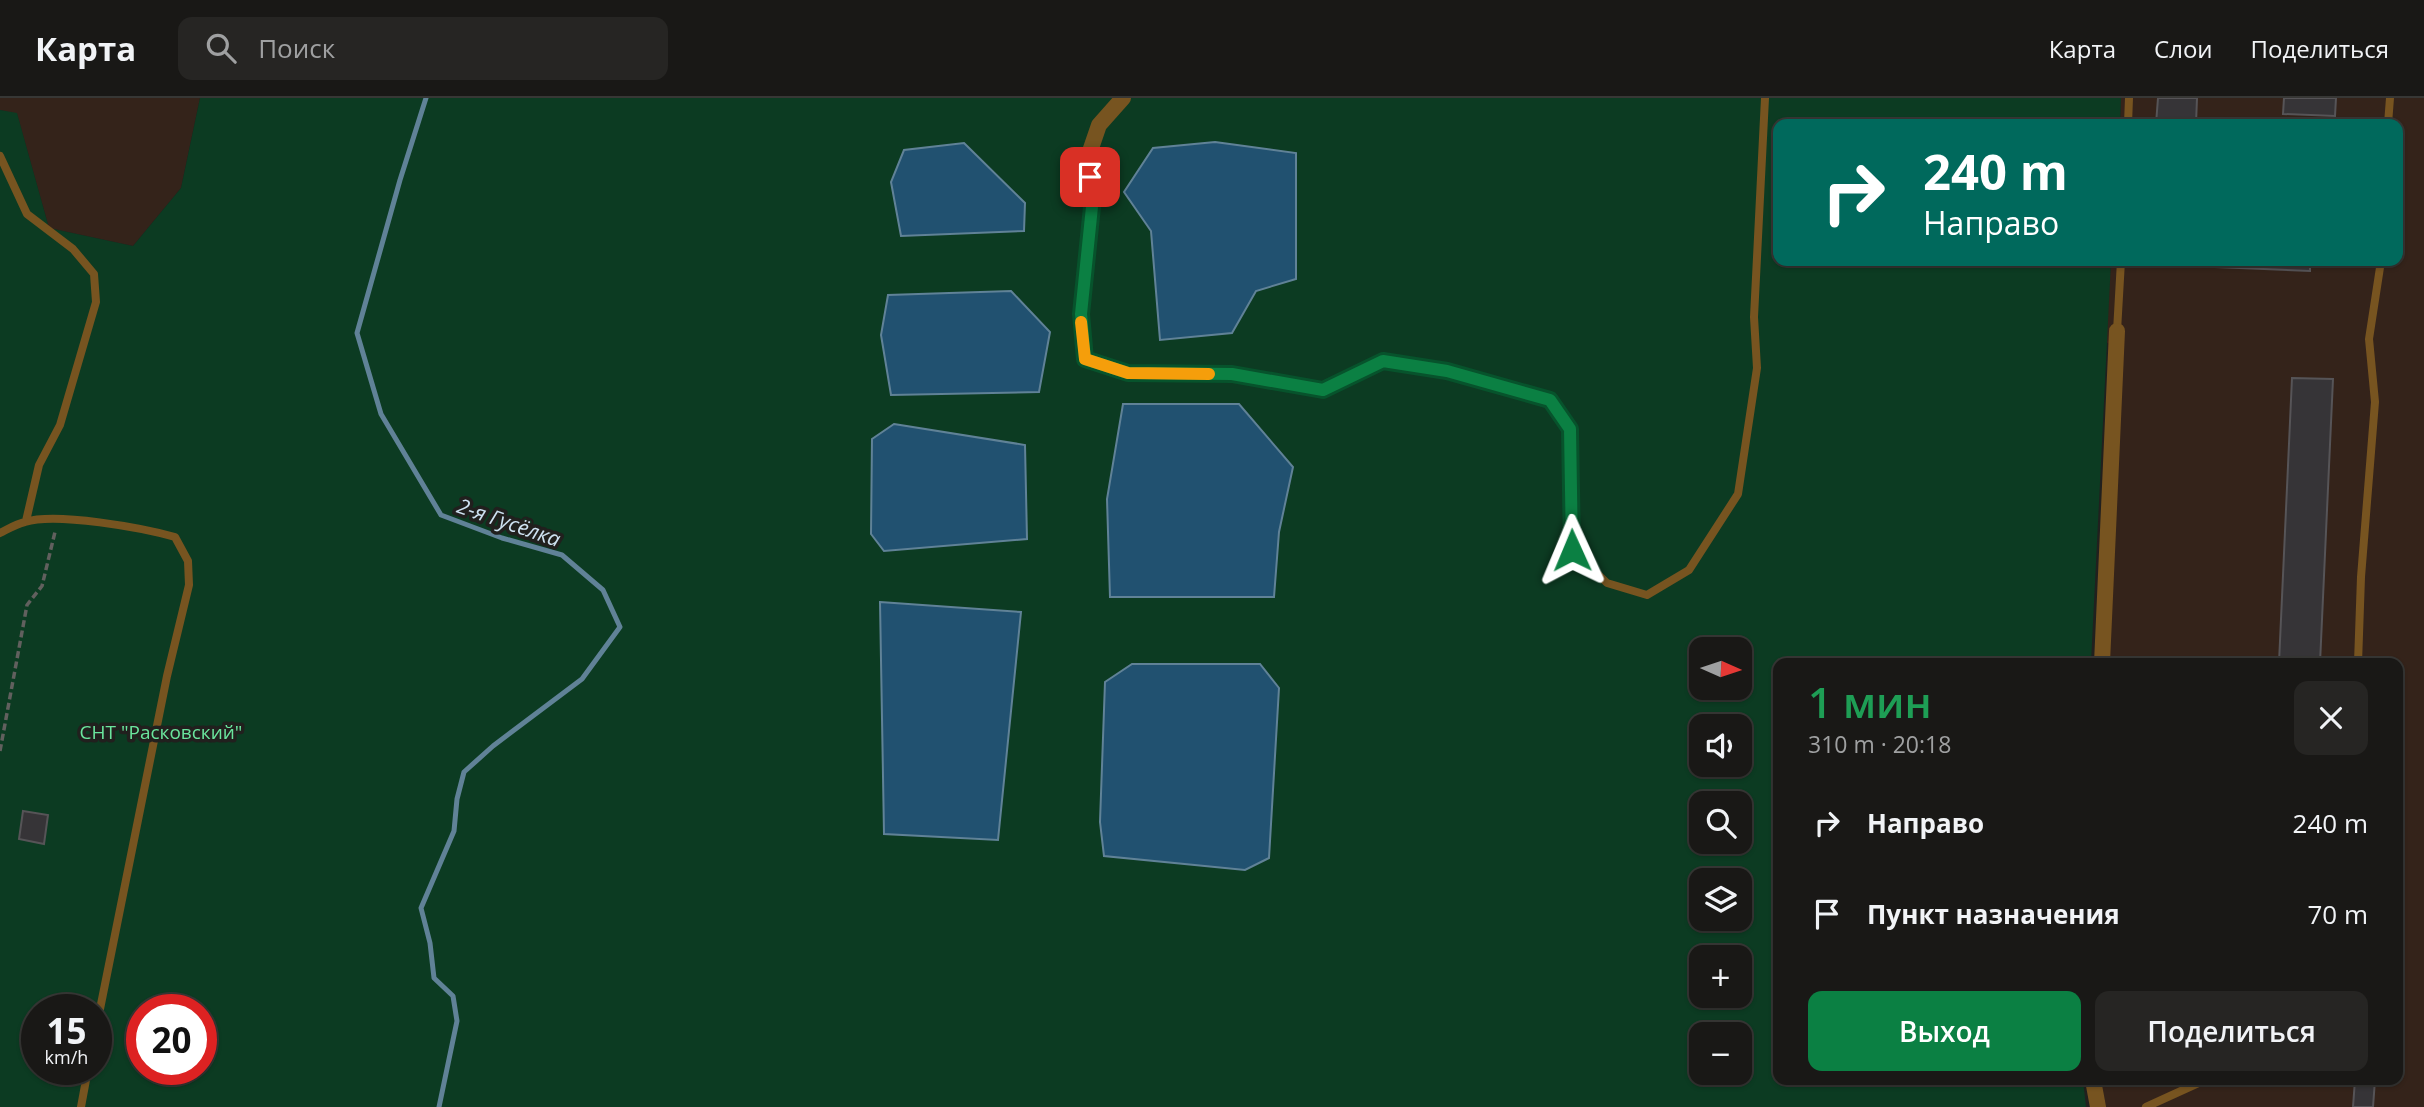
<!DOCTYPE html>
<html lang="ru">
<head>
<meta charset="utf-8">
<style>
  :root { --surface:#191816; --page:#262523; --text:#f1f3f6; --muted:#9fa0a1; --line:#373735; --accent:#0b8043 }
  body { margin:0; font-family:"Open Sans",sans-serif; background:var(--page); color:var(--text); height:100vh; display:flex; flex-direction:column; font-size:26px; white-space:nowrap }
  * { box-sizing:border-box; margin:0 }
  p { font-size:23px; color:var(--muted) }
  .icon { flex:none; width:38px; height:38px; fill:none; stroke:currentColor; stroke-width:2; stroke-linecap:round; stroke-linejoin:round }
  .map { position:relative; flex:1; overflow:hidden }
  .panel { position:absolute; left:1773px; top:560px; width:630px; height:427px; display:flex; flex-direction:column; background:var(--surface); border-radius:14px; box-shadow:0 2px 5px #0004,0 0 0 2px var(--line) }
  .panel>* { flex:none }
  .hud { position:absolute; left:1773px; top:21px; width:630px; height:147px; border-radius:14px; box-shadow:0 2px 5px #0004,0 0 0 2px var(--line); background:#00695c; color:#fff; overflow:hidden }
  .needle { width:46px; rotate:93deg }
  .tools { position:absolute; left:1689px; top:539px; display:grid; gap:14px }
  .tools a { display:grid; place-items:center; width:63px; height:63px; border-radius:14px; background:var(--surface); box-shadow:0 2px 5px #0004,0 0 0 2px var(--line); font-size:35px }
  .speed { position:absolute; left:21px; top:896px; display:flex; gap:14px; font-size:35px; font-weight:700; text-align:center }
  .speed>* { display:grid; place-content:center; width:91px; height:91px; border-radius:50%; background:var(--surface); box-shadow:0 2px 5px #0004,0 0 0 2px var(--line); line-height:1 }
  .speed small { font-size:18px; font-weight:400 }
  .speed .limit { border:10px solid #d22; background:#fff; color:#111 }
  .pin { position:absolute; display:grid; place-items:center; width:60px; height:60px; color:#fff; margin:-30px; border-radius:14px; box-shadow:0 4px 10px #0006 }
  .me { position:absolute; width:77px; margin:-38px; rotate:359deg; stroke-linejoin:round; filter:drop-shadow(0 0 5px #0008) }
  .turn { display:flex; align-items:center; gap:24px; height:147px; padding:0 35px; font-size:32px }
  .turn .icon { width:91px; height:91px; stroke-width:2.5 }
  .turn b { display:block; font-size:49px; line-height:60px }
  .round { display:grid; place-items:center; flex:none; width:74px; height:74px; border-radius:14px; background:var(--page) }
  .overview { display:flex; align-items:center; justify-content:space-between; height:119px; padding:0 35px }
  h1 { font-size:42px; font-weight:600; line-height:52px; color:#1e9e55 }
  .button { display:flex; gap:14px; margin-top:auto; padding:14px 35px }
  .button a { flex:1; height:80px; border-radius:14px; background:var(--accent); color:#fff; font-size:28px; font-weight:600; line-height:80px; text-align:center }
  .button a+a { background:var(--page); color:var(--text) }
  ul { padding:0; list-style:none }
  li { display:flex; align-items:center; gap:21px; height:91px; padding:0 35px }
  li div { flex:1 }
  li b { display:block; font-size:26px }
  li em { font-style:normal }
  header { display:flex; align-items:center; gap:42px; box-sizing:border-box; height:98px; padding:0 35px; background:var(--surface); border-bottom:2px solid var(--line) }
  header strong { font-size:33px }
  nav { display:flex; gap:38px; margin-inline-start:auto; font-size:24px }
  .search { width:490px; height:63px; background:var(--page); display:flex; align-items:center; gap:18px; box-sizing:border-box; padding:0 24px; border-radius:14px; color:var(--muted); font-size:26px }
  .map>svg:first-child { display:block }
</style>
</head>
<body>
<header>
<strong>Карта</strong>
<div class="search"><svg class="icon" aria-label="search" viewBox="0 0 24 24"><circle cx="10" cy="10" r="6"/><path d="M15 15l6 6"/></svg>Поиск</div>
<nav><a>Карта</a><a>Слои</a><a>Поделиться</a></nav>
</header>
<div class="map">
<svg width="2424" height="1009" viewBox="0 0 2424 1009">
  <rect width="100%" height="100%" fill="#21201e"/>
  <path fill="#34231a" d="M0,0H200L181,90L133,148L49,130L17,16L0,12Z
    M2121,0H2424V1009H2106L2101,982H2398V565H2108L2122,251L2105,244L2111,163H2398V26H2120Z"/>
  <path fill="#0c3b22" fill-rule="evenodd" d="M200,0H2121L2120,26H1778V163H2111L2091,565H1778V982H2083L2086,1009H0V12L17,15L49,130L133,148L181,90ZM1151,132L1256,193L1232,235L1160,242ZM1279,434L1273,499H1110ZM1701,551H1740V590H1701ZM1132,566H1260L1279,590L1104,758L1100,724L1105,584ZM1701,628H1740V667H1701ZM1701,705H1740V744H1701ZM1701,782H1740V821H1701ZM1701,859H1740V898H1701ZM37,912H96V971H37ZM142,912H201V971H142ZM1701,936H1740V975H1701Z"/>
  <path fill="#215170" stroke="#608297" stroke-width="2" d="M1215,44L1296,55V181L1256,193L1232,235L1160,242L1151,133L1124,94L1153,50Z
    M964,45L1025,105L1024,133L901,138L891,84L904,52Z
    M1011,193L1050,234L1039,294L891,297L881,237L888,197Z
    M1123,306H1239L1293,369L1279,434L1274,499H1110L1107,401Z
    M894,326L1025,347L1027,441L884,453L871,436L872,341Z
    M880,504L1021,514L998,742L884,736Z
    M1132,566H1260L1279,590L1269,760L1245,772L1104,758L1100,724L1105,584Z"/>
  <g fill="none" stroke-linecap="round" stroke-linejoin="round">
    <path stroke="#608297" stroke-width="5" d="M426,0L400,82L357,235L381,316L441,417L502,440L562,457L603,492L620,529L582,581L493,648L464,674L457,701L454,733L421,810L430,845L434,880L453,898L457,923L439,1009"/>
  </g>
  <path fill="#363437" stroke="#565457" stroke-width="2" d="M2158,0H2197L2196,26H2156Z
    M2284,0H2336L2335,18L2283,16Z
    M2168,163H2310V173L2167,167Z
    M2292,280L2333,281L2320,565H2279Z
    M23,713L48,717L44,746L19,741Z
    M2355,982H2375L2373,1009H2353Z"/>
  <g fill="none" stroke-linecap="round" stroke-linejoin="round">
    <path stroke="#61605e" stroke-width="3.5" stroke-dasharray="7 3.5" stroke-linecap="butt" d="M0,653L27,507L42,488L55,434"/>
    <path stroke="#775420" stroke-width="8" d="M2128,26L2129,0
      M2388,26L2390,0
      M0,58L27,116L73,151L94,176L96,204L60,327L39,367L26,423
      M2117,233L2121,163
      M1085,261L1128,275L1232,276L1323,292L1383,263L1447,273L1550,302L1570,332L1572,451L1607,485L1647,497L1689,472L1738,396L1757,270L1754,219L1765,0
      M0,435C8,431 16,426 25,424C56,414 143,430 175,439L188,463L189,487L167,578L96,931
      M2358,565L2361,479L2375,304L2369,241L2381,163
      M81,1009L88,971
      M2146,1009L2205,982"/>
    <path stroke="#775420" stroke-width="16" d="M1085,261L1081,216L1093,99L1088,59L1099,27L1123,0
      M2102,565L2117,233
      M2093,982L2098,1009"/>
  </g>
  <g fill="none" stroke-linecap="round" stroke-linejoin="round">
    <g stroke="#07532c" stroke-width="18">
      <path id="route" d="M1090,79L1093,99L1081,216L1085,261L1128,275L1232,276L1323,292L1383,263L1447,273L1550,302L1570,331L1572,452"/>
    </g>
    <use href="#route" stroke="#0b8043" stroke-width="12"/>
    <path stroke="#f59e0b" stroke-width="12" d="M1081,224L1085,261L1128,275L1209,276"/>
  </g>
  <g text-anchor="middle" dominant-baseline="central" stroke-width="7" stroke-linejoin="round" paint-order="stroke">
    <g font-size="19" fill="#6ae59d" stroke="#21201e">
      <text x="161" y="634">СНТ "Расковский"</text>
    </g>
    <g font-size="21" font-style="italic" fill="#cee2f1" stroke="#21201e">
      <text transform="translate(509 424) rotate(19)">2-я Гусёлка</text>
    </g>
  </g>
</svg>
<div class="tools">
<a><svg class="needle" viewBox="-14 -14 28 28"><path d="M0-13l5 13h-10z" fill="#e53935"/><path d="M0 13l5-13h-10z" fill="#9fa0a1"/></svg></a>
<a><svg class="icon" aria-label="sound" viewBox="0 0 24 24"><path d="M4 9h4l5-4v14l-5-4H4zM17 9q2 3 0 6"/></svg></a>
<a><svg class="icon" aria-label="search" viewBox="0 0 24 24"><circle cx="10" cy="10" r="6"/><path d="M15 15l6 6"/></svg></a>
<a><svg class="icon" aria-label="layers" viewBox="0 0 24 24"><path d="M12 4l9 5-9 5-9-5zM3 14l9 5 9-5"/></svg></a>
<a>+</a>
<a>−</a>
</div>
<div class="speed"><div>15<small>km/h</small></div><div class="limit">20</div></div>
<div class="pin" style="left:1090px;top:79px;background:#d93025"><svg class="icon" aria-label="arrive" viewBox="0 0 24 24"><path d="M6 21V4h12l-3 4 3 4H6"/></svg></div>
<svg class="me" style="left:1572px;top:452px" viewBox="-20 -20 40 40"><path d="M0-17L14 15 0 8-14 15z" fill="#0b8043" stroke="#fff" stroke-width="4"/></svg>
<div class="hud">
<div class="turn"><svg class="icon" aria-label="right" viewBox="0 0 24 24"><path d="M7 20v-9h11M14 6l5 5-5 5"/></svg><div><b>240 m</b>Направо</div></div>
</div>
<section class="panel">
<div class="overview"><div><h1>1 мин</h1><p>310 m · 20:18</p></div><a class="round"><svg class="icon" aria-label="close" viewBox="0 0 24 24"><path d="M6 6l12 12M18 6L6 18"/></svg></a></div>
<ul>
<li><svg class="icon" aria-label="right" viewBox="0 0 24 24"><path d="M7 20v-9h11M14 6l5 5-5 5"/></svg><div><b>Направо</b></div><em>240 m</em></li>
<li><svg class="icon" aria-label="arrive" viewBox="0 0 24 24"><path d="M6 21V4h12l-3 4 3 4H6"/></svg><div><b>Пункт назначения</b></div><em>70 m</em></li>
</ul>
<div class="button"><a>Выход</a><a>Поделиться</a></div>
</section>
</div>
</body>
</html>
